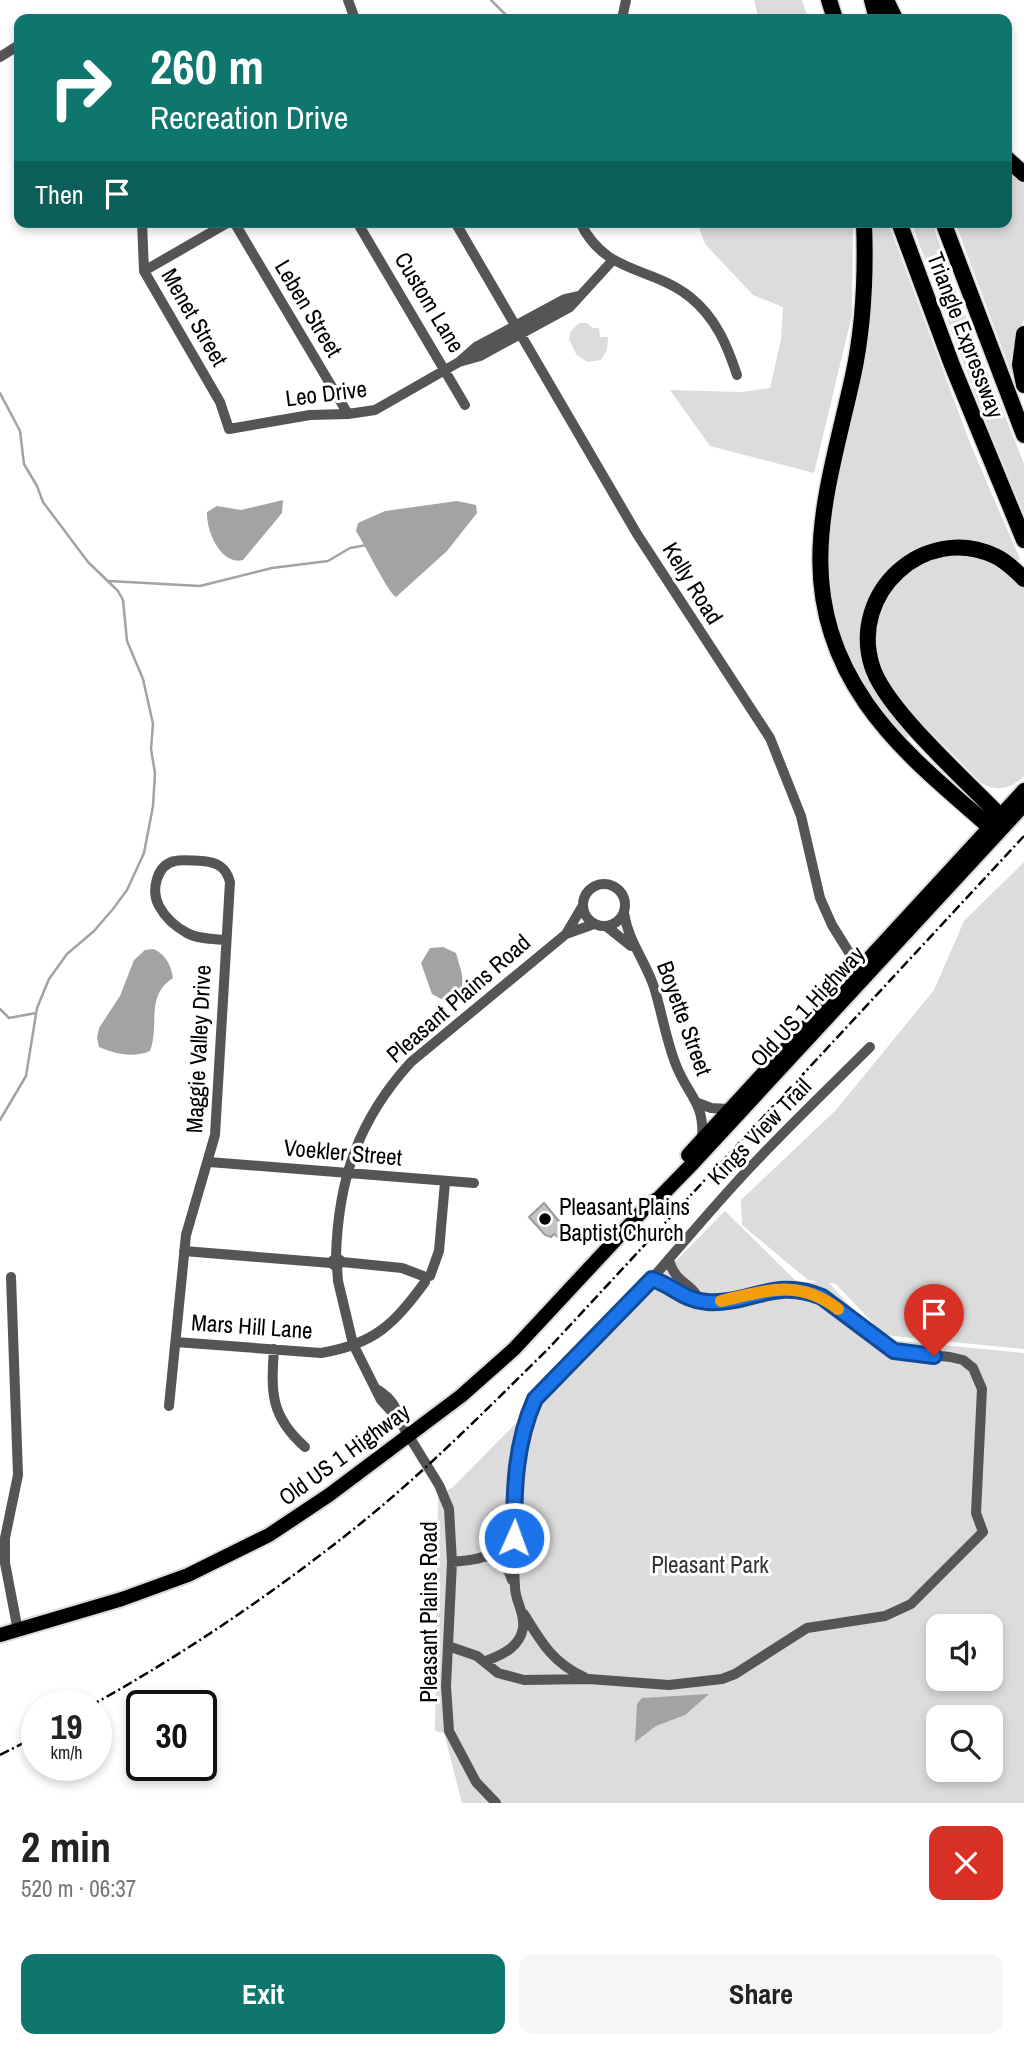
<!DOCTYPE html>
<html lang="en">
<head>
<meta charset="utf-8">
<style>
  :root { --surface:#fff; --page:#f6f6f6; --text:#222; --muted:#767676; --accent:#0f766e }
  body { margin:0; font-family:"Archivo Narrow",sans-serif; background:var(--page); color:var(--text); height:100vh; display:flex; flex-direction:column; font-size:26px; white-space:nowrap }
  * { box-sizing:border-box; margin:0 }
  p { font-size:23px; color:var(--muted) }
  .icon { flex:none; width:38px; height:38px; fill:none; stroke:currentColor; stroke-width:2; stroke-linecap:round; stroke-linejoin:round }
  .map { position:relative; height:1803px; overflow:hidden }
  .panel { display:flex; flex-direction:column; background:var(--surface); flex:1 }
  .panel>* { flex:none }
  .top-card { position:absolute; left:14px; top:14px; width:998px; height:214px; border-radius:14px; box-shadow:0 4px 10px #0003; background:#0f766e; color:#fff; overflow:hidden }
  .controls { position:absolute; left:926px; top:1614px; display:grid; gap:14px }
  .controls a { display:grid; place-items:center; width:77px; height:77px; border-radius:14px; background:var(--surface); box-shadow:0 4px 10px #0003; font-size:35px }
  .speed { position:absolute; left:21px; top:1690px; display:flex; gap:14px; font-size:35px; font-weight:700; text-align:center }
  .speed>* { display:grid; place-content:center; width:91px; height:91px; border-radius:50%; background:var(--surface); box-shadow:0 4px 10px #0003; line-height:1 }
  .speed small { font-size:18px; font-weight:400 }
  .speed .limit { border:4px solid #111; border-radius:10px; background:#fff; color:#111 }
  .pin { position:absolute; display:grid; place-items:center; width:60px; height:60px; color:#fff; margin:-72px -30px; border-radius:50% 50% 50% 0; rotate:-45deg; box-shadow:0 0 7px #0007 }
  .pin .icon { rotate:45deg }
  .me { position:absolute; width:77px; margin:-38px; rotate:2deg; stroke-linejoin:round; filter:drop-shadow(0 0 5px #0008) }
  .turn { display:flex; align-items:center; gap:24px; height:147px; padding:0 21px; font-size:32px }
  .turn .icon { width:91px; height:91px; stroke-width:2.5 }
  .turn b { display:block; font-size:49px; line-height:60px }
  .then { display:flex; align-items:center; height:66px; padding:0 21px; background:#0003; gap:14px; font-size:26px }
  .round { display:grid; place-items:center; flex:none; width:74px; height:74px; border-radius:14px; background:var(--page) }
  .head { display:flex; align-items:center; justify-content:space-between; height:119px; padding:0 21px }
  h1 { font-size:42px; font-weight:700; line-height:52px }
  .button { display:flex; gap:14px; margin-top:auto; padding:14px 21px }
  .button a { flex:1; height:80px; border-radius:14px; background:var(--accent); color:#fff; font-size:28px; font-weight:700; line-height:80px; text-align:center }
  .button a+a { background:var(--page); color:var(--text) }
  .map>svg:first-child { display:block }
</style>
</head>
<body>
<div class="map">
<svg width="1024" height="1803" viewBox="0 0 1024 1803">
  <rect width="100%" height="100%" fill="#fff"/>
  <path fill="#dcdcdc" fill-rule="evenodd" d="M754,0H802L808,19H759Z
    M1006,163L1024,178V319L1016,343L1019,385L1016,386L955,222H1006Z
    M697,222H853L852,315L814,473L710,446L670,390L742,392L770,388L781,339L783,307L753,295L705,244Z
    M868,222H888L970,443L1020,559L1014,562L997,551L904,558L863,650L914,731L904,741L889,726L846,657L829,602L824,536L862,348Z
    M911,222H932L960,302L1024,464V514L984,418Z
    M579,323H587L593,328H599L600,337H608L607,350L601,360L587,362L576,354L569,339L571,331Z
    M961,552L995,560L1024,585V776C1011,789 997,792 981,783L896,697L885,684L872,650L875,611L909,565Z
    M1024,862V1349L884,1335L836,1284L829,1283L880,1339L1024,1353V1803H462L444,1733L435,1731L438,1497L453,1487L725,1211L797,1282H818L808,1280L742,1225L741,1200L836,1110L934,990L964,921ZM938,1626H990V1678H938ZM938,1717H990V1769H938Z"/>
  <path fill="#a3a3a3" d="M283,500L282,513L243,560C221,566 206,531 207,512L217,506L241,510Z
    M457,501L476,505L477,513L447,551L396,597C388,593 364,543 356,531L358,523L385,511Z
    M443,947L456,953C462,975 471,991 445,1001L432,994L421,963L430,948Z
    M154,949C166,955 171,965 173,978C145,996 160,1024 150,1051C134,1058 114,1054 99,1047L97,1038L99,1028L120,996L134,960L145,950Z
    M709,1694L685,1715L656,1726L635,1742L637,1704L642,1698Z"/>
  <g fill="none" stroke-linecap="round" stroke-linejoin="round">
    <path stroke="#a3a3a3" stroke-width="2.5" d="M491,0L510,19
      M0,393L20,431L24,464L37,486L43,502L88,562L118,591L123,600L127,641L143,679L153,724L151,749L155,773L153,806L144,853L127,890L113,909L94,931L67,954L49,979L37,1008L26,1076L0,1120
      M109,581L200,586L272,568L328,561L350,548L367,545
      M0,1009L9,1018L36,1013"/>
  </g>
  <path fill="#c4c4c4" stroke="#999" stroke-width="2" d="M544,1203L563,1226L559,1230L563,1234L559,1238L554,1234L551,1237L545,1235L529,1217Z"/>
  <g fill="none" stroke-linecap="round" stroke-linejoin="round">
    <g stroke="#dbdbdb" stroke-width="18">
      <path id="major" d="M688,1155L1024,790
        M0,1635L122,1599L188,1575L269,1535L329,1495L461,1396L514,1349L648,1205L659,1198L695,1161L1024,805"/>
    </g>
    <g stroke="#dbdbdb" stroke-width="19">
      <path id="highway" d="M829,0L835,19
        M872,0L877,19
        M886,0L895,19
        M1006,158L1024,174
        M864,222C866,273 864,325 853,376C827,494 789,591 866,703C899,751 947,789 990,827
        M899,222L952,365L1024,540
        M943,222L1024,435
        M1024,334L1020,365L1024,385
        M1000,816C967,781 885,709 872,666C849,593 924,523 995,556C1006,561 1015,570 1024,579"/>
    </g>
    <path stroke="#555" stroke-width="10" d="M348,0L355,19
      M622,19L626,0
      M0,57L19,45
      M142,222L144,271L220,402L229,429L310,415L348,414L375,410L459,362L480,356L570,307L612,261
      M234,222L348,414
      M357,222L465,405
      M455,222L637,534L770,738L801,816L820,898L832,925L863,975
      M580,222C605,275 651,266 690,297C716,318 727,345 737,375
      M144,271L229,222
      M459,362L476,347L565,299L578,296
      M583 905a21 21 0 1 1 42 0a21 21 0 1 1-42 0Z
      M624,913C628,941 645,960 654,987C662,1013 666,1040 676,1065C688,1096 705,1102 702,1139
      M606,926L631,946
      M566,934L594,924
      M698,1103L711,1108L729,1109
      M209,1162L474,1183
      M184,1251L331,1263
      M336,1257C338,1180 358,1120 411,1062L566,934L582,907
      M669,1260C675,1284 693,1283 699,1300
      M342,1262L402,1268L423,1276
      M337,1267L331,1263L336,1257L341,1261L337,1267L338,1281L353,1344L381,1400L399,1420L439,1485L449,1509L452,1562L446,1686L449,1731L476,1782L496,1803
      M430,1276L439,1251L445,1182
      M11,1277L18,1475L5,1538V1563L18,1631
      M176,1342L321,1353C375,1344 394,1324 425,1282
      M274,1349C271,1392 270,1416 305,1447
      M378,1390C390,1398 397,1406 399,1420
      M169,1406L186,1235L215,1135L230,882C226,867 217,862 202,861C193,861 183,859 175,861C156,865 151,891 159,906C165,917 176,927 187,933C198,939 212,939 224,940
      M488,1557C501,1560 508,1567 512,1580
      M452,1562C485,1559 498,1557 513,1524
      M524,1614C541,1642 553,1663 584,1677
      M448,1646L477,1656L498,1673L524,1680L589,1679L669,1685L722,1679L735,1674L807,1628L885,1616L911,1604L983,1532L976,1513L982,1389L973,1368L963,1360L950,1357L893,1351L822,1297C775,1277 750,1305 707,1302C683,1300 674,1286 652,1279
      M486,1661C502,1655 520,1647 523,1628C525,1612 515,1601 515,1587C512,1533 511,1453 532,1404C541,1384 596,1340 614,1321C655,1277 692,1231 733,1186C776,1138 824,1093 870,1047"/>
    <use href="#major" stroke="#000" stroke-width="14"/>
    <use href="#highway" stroke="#000" stroke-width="16"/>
    <path stroke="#000" stroke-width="2.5" stroke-dasharray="10 3.5 2 3.5" stroke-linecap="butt" d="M90,1706C181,1656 269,1596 350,1532C421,1476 485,1411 549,1348L1024,836
      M0,1755L37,1736"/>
  </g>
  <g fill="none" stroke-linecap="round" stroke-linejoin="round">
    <g stroke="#114b97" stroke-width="18">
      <path id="route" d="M514,1538C514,1490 515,1443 535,1399L652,1279C674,1286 683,1300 707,1302C750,1305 775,1277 822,1297L894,1351L934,1356"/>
    </g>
    <use href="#route" stroke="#1a73e8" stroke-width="12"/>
    <path stroke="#f59e0b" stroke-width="12" d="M721,1301C766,1291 798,1278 838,1309"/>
  </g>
  <circle fill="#000" stroke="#fff" stroke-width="2.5" cx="545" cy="1219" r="7"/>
  <g text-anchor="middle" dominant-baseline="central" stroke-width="6" stroke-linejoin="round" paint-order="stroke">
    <g font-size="23" fill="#000" stroke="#fff">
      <text transform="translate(430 302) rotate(59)">Custom Lane</text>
      <text transform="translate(309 308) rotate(59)">Leben Street</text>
      <text transform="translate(195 317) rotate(60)">Menet Street</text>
      <text transform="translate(966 335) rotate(69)">Triangle Expressway</text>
      <text transform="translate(326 393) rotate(-7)">Leo Drive</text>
      <text transform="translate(693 583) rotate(58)">Kelly Road</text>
      <text transform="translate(458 998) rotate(-41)">Pleasant Plains Road</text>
      <text transform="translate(807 1006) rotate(-47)">Old US 1 Highway</text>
      <text transform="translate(685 1018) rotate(70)">Boyette Street</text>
      <text transform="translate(198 1049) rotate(-87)">Maggie Valley Drive</text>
      <text transform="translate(759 1131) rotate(-46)">Kings View Trail</text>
      <text transform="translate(343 1152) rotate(5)">Voekler Street</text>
      <text transform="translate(252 1326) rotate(4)">Mars Hill Lane</text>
      <text transform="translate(344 1454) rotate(-36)">Old US 1 Highway</text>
      <text transform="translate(428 1612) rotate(-90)">Pleasant Plains Road</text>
    </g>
    <g font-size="23" fill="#000" stroke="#fff" text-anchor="start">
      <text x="559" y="1206">Pleasant Plains<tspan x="559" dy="26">Baptist Church</tspan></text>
    </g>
    <g font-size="23" fill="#333" stroke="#fff">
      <text x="710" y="1564">Pleasant Park</text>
    </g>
  </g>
</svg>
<div class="controls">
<a><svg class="icon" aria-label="sound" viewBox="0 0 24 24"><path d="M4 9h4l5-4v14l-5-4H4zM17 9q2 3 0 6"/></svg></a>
<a><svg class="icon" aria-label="search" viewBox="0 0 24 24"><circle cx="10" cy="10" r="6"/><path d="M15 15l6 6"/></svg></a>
</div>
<div class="speed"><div>19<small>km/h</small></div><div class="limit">30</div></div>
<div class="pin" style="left:934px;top:1356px;background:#d93025"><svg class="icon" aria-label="arrive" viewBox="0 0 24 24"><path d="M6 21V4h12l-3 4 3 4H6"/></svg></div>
<svg class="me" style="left:514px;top:1538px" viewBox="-20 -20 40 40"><circle r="17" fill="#1a73e8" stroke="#fff" stroke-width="3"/><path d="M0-11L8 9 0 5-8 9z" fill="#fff"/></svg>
<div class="top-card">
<div class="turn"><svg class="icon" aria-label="right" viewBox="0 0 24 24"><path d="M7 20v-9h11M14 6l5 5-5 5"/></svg><div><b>260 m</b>Recreation Drive</div></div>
<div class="then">Then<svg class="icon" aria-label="arrive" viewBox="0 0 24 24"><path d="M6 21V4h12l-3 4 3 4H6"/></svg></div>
</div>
</div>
<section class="panel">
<div class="head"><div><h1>2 min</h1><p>520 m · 06:37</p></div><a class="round" style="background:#d93025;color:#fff"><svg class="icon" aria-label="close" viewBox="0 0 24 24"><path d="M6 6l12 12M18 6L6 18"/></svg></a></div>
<div class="button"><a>Exit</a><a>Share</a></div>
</section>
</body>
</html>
